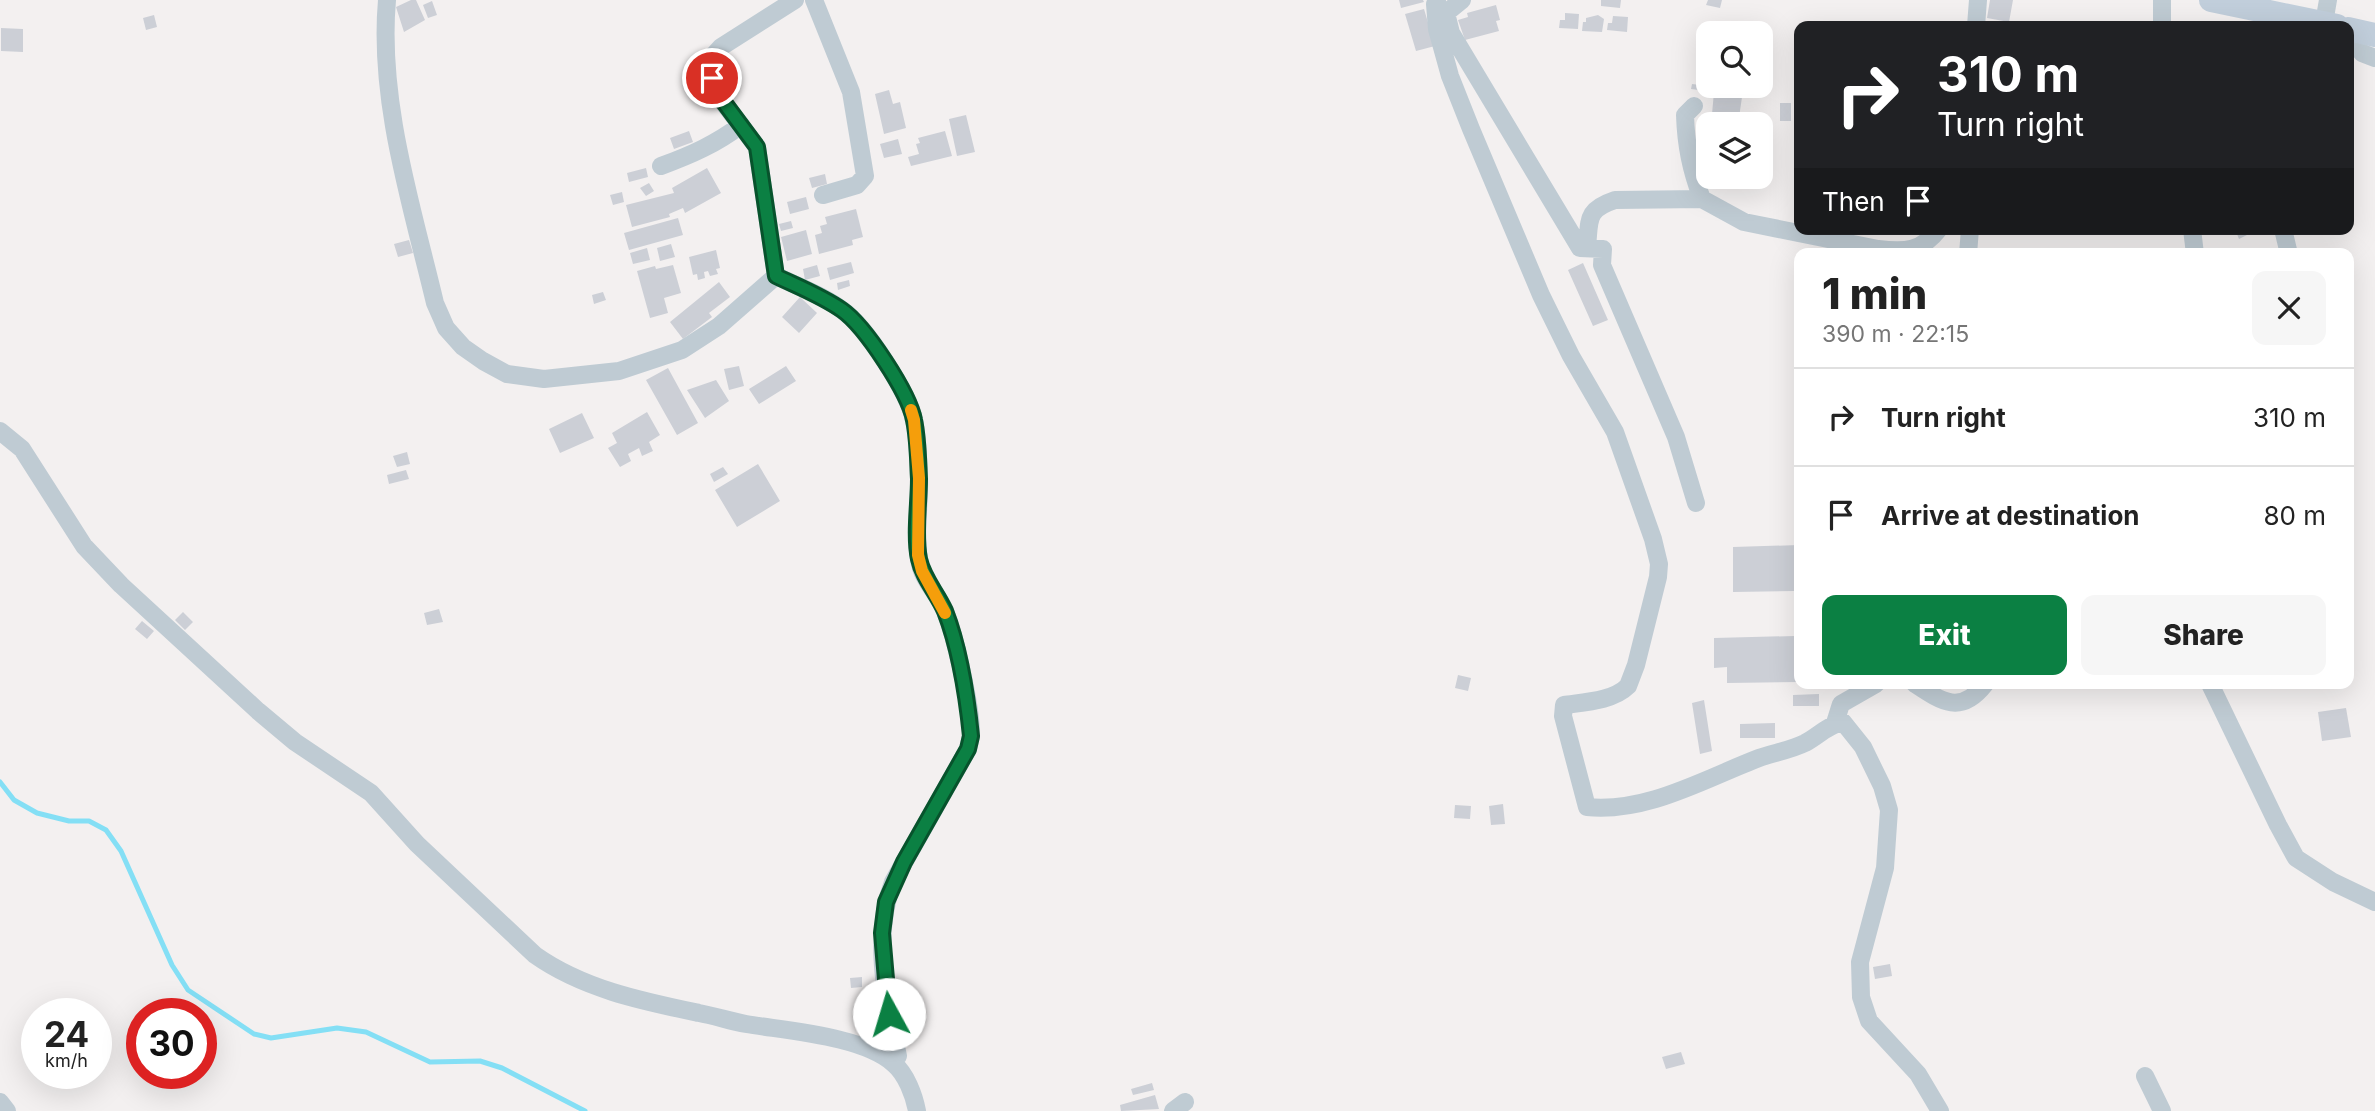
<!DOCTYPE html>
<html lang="en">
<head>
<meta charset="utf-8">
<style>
  :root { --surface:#fff; --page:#f6f6f6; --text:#222; --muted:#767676; --line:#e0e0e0; --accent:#0b8043 }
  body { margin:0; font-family:Inter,sans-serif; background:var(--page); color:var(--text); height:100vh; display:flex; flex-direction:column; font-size:26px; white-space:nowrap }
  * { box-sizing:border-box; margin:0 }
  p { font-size:23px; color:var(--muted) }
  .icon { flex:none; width:38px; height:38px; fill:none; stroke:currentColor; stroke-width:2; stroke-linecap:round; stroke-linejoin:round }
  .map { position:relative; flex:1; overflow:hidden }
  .drawer { position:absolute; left:1794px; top:248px; width:560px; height:441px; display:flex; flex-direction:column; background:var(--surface); border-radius:14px; box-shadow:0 7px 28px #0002 }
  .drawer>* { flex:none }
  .top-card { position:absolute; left:1794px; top:21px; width:560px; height:214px; border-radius:14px; box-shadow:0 7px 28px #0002; background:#202124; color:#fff; overflow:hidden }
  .controls { position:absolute; left:1696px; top:21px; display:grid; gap:14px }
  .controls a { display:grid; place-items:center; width:77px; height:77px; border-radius:14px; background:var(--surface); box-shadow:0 7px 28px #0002; font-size:35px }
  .speed { position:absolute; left:21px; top:998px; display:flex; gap:14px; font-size:35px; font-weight:700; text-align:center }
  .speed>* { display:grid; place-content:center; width:91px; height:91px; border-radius:50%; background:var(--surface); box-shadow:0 7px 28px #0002; line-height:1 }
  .speed small { font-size:18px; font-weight:400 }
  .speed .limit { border:10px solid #d22; background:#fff; color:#111 }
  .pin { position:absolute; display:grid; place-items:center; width:60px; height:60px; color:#fff; margin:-30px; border:4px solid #fff; border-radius:50%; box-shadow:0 2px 7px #0007 }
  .me { position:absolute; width:77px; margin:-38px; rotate:354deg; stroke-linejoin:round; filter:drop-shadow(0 0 5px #0008) }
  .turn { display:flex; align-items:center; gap:24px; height:147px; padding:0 28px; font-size:32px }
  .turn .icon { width:91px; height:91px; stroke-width:2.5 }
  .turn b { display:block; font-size:49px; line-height:60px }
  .then { display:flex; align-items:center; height:66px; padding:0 28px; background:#0003; gap:14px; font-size:26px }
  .round { display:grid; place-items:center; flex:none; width:74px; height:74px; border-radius:14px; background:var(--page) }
  .head { display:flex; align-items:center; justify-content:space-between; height:119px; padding:0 28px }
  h1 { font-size:42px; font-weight:800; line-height:52px }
  .cta { display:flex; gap:14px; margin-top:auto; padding:14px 28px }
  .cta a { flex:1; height:80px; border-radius:14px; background:var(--accent); color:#fff; font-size:28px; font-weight:800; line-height:80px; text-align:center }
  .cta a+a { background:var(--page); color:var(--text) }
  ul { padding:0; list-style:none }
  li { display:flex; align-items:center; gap:21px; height:98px; padding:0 28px; border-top:2px solid var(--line) }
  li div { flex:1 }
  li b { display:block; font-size:26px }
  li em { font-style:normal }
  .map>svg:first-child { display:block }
</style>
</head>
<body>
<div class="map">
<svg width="2375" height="1111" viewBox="0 0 2375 1111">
  <rect width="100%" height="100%" fill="#f3f0f0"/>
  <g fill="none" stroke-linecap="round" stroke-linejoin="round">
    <path stroke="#84dff5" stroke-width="5" d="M0,782L14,800L37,813L69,821H89L106,830L121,851L172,965L188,990L254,1034L271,1038L337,1028L366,1032L430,1062L480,1061L502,1068L585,1111"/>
  </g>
  <path fill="#cccfd6" d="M411,0H416L425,20L404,32L396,7Z
    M1399,0H1423L1424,2L1401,8Z
    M1601,0H1621L1620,8L1601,6Z
    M1708,0H1722L1720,8L1706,5Z
    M1990,0H2013L2009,22L1987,18Z
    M432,1L437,15L428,18L423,5Z
    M1496,5L1500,20L1496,21L1499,31L1465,40L1458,20L1468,17L1467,13Z
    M1424,9L1435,46L1416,51L1405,14Z
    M1565,13L1579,14L1578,29L1559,28L1560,20H1565Z
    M154,15L157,27L146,30L143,18Z
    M1598,15L1604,19L1602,32L1582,31L1583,22H1586V18Z
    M1613,16L1628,17L1627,32L1607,30L1608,23H1612Z
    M1,28L23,29V52L1,51Z
    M1699,44L1708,45V77H1704L1705,72L1696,71Z
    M1760,49L1768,50L1765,80L1760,79Z
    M1692,84L1743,90L1739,118L1712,114L1714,92L1691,89Z
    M889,90L893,104L900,102L906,128L884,134L875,94Z
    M1780,103H1791V121H1780Z
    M966,115L975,152L957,156L949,119Z
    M1705,128L1708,129V151L1702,150V146H1697L1698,137H1703Z
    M689,131L693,142L674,149L670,138Z
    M945,131L952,156L911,166L908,157L919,154L916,144L920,143L918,138Z
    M898,139L902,154L884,158L880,144Z
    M646,168L648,177L629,182L627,173Z
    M707,168L721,193L685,213L683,208L669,214L670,217L632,227L626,205L674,193L672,188Z
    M825,174L827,184L812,188L809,178Z
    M649,183L654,191L646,196L640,188Z
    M622,192L624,202L613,205L610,195Z
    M806,197L809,209L790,214L787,202Z
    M856,209L863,237L852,240L853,245L819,254L815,235L822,233L820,226L827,224L825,217Z
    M678,218L683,235L629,250L624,233Z
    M791,221L793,228L781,231L779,224Z
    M2235,229H2259L2239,239Z
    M806,230L812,254L787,261L781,237Z
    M409,240L413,253L398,257L394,244Z
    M671,244L675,257L660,261L657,248Z
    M647,248L650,260L633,264L630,253Z
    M716,250L720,268L716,269L718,274L710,276L708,271L704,272L705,278L698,280L697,274L693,275L689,257Z
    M851,262L854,273L830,280L827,268Z
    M1583,263L1608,320L1593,326L1568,270Z
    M673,265L681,293L664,298L668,313L650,318L637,271L655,266L656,269Z
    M817,265L820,276L805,280L803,269Z
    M849,280L850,286L838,290L837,283Z
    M719,282L730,297L709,313L712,317L683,339L670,322Z
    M603,292L606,300L594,304L592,295Z
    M800,297L817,313L799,333L782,317Z
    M739,366L744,386L729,390L724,369Z
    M786,366L796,381L759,404L749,389Z
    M668,368L698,423L677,435L646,380Z
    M716,380L729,401L705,418L687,390Z
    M647,412L660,435L649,442L653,451L642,456L639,448L628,454L631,461L620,467L608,448L617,443L612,433Z
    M582,413L594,438L560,453L549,429Z
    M407,452L410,464L397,467L393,456Z
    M758,464L780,501L737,527L715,490Z
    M723,467L728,474L714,482L710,474Z
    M406,470L409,479L389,484L387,475Z
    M1799,545V682L1727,683V667L1714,668V638L1795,636L1794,591L1733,592V547Z
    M439,609L443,622L427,625L424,613Z
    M183,612L193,622L185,630L175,620Z
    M142,621L154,631L147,639L135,629Z
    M1458,675L1471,678L1468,691L1455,688Z
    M1819,694V706H1793V695Z
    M1704,700L1712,751L1700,754L1692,703Z
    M2346,708L2351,737L2322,741L2318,712Z
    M1775,723V738H1740V724Z
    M1503,804L1505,824L1491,825L1489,806Z
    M1455,805L1471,806L1470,819L1454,818Z
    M1890,964L1892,976L1875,979L1873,967Z
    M862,977V987L851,988L850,978Z
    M1681,1052L1685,1064L1666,1069L1662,1057Z
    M1152,1083L1154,1090L1133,1095L1131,1089Z
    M1155,1095L1159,1109L1121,1111L1120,1105Z"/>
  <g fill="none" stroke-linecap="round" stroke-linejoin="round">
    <path stroke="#bfcbd3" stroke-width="18" d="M387,0C378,101 412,206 435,303L446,328L463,347L483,361L507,374L544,379L619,371L682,350L719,326L776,276L757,147L720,98L712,78L709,66L712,57L721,47L795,0
      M814,0L851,92L865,176L857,185L823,195
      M1437,0L1435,4L1437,29L1450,76L1471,129L1541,295L1571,356L1615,432L1653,539L1659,564L1658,577L1636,665L1628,686C1613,701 1585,702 1564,705L1563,716L1587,807C1647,813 1704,779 1759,758C1773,753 1791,750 1805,743C1818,736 1828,725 1843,722L1863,747L1882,786L1889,810L1885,868L1860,962L1861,997L1869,1021L1918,1074L1940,1111
      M1462,0L1446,13L1451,33L1580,248L1603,249L1602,265L1676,437L1696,503
      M2324,23L2328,0
      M1976,26L1978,0
      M2162,26V0
      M2348,31L2362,53L2375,58
      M1694,106L1685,115C1686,146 1691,170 1702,199
      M661,166C691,155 716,144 741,125
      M2192,229L2195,254
      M2283,229L2289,254
      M1587,247C1590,220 1585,210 1615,200L1702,199L1744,222L1878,249C1905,252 1921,252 1939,229
      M1968,254L1970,229
      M776,276C800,287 827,297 846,313C868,331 908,392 914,420C918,438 918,459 919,478C920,507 913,540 921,568C925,582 938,595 944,609C955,634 971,707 971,733C971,739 969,744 968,749L893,882C872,937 886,999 898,1056
      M0,431L22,449L84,546L121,585L258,711L295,742L371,793L417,844L535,955C583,989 642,1001 699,1013C715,1016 730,1021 746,1024C787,1031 863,1036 894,1064C906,1074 914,1095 917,1111
      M1915,684C1942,702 1961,715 1985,684
      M2210,684L2278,825L2296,858L2333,882L2375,902
      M1835,723L1841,704L1876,684
      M2145,1076L2162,1111
      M0,1102L7,1111
      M1173,1111L1185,1102"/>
    <path stroke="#c1cedb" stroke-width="24" d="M2211,0L2337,26
      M2348,29L2375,35"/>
  </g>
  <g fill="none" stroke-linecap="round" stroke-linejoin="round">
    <g stroke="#07532c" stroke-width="18">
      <path id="route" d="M712,78L720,97L757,147L776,276C799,287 822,296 842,310C865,326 909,393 914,420C918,439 918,460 919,479C919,504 914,534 919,559C923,578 937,593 945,611C959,647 967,697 971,736L968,749L904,862L886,902L882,933L889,1014"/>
    </g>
    <use href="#route" stroke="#0b8043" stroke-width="12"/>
    <path stroke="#f59e0b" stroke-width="12" d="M911,410L914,420L919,478L918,555L922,571L945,613"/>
  </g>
</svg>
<div class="controls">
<a><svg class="icon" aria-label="search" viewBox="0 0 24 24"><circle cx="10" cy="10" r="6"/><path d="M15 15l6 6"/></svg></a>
<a><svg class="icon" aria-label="layers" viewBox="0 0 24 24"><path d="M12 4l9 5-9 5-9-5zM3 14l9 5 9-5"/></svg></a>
</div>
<div class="speed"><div>24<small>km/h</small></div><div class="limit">30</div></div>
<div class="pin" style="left:712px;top:78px;background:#d93025"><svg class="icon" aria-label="arrive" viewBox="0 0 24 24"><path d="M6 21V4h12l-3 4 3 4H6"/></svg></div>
<svg class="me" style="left:889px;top:1014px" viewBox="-20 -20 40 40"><circle r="19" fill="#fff"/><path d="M0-13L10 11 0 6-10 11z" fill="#0b8043"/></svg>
<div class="top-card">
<div class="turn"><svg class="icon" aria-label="right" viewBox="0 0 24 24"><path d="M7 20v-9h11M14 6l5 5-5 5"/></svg><div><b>310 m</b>Turn right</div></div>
<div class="then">Then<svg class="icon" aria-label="arrive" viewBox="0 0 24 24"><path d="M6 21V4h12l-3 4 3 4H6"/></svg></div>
</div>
<section class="drawer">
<div class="head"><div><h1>1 min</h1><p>390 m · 22:15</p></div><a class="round"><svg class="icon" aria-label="close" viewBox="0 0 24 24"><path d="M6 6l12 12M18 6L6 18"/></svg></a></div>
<ul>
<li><svg class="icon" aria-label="right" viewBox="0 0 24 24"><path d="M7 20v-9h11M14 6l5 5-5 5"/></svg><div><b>Turn right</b></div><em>310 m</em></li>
<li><svg class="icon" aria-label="arrive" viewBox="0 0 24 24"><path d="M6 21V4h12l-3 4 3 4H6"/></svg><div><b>Arrive at destination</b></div><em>80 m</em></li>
</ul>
<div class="cta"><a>Exit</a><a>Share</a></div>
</section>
</div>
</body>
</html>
